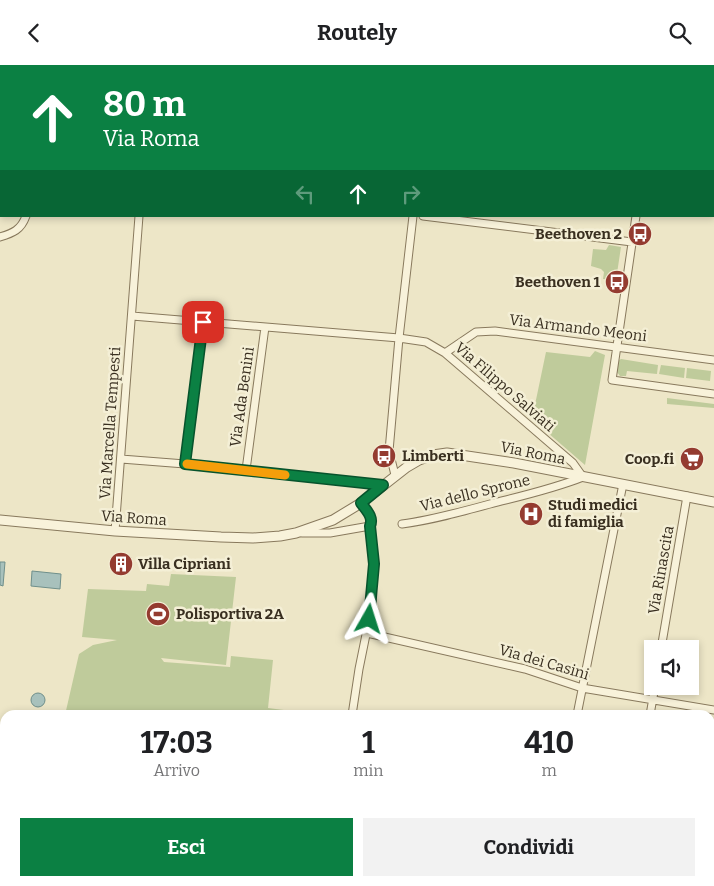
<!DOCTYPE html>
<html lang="it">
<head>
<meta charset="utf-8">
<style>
  :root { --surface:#fff; --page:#f2f2f2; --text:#202124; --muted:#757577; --accent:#0b8043 }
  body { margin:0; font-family:Bitter,serif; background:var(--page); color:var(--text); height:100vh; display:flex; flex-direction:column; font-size:19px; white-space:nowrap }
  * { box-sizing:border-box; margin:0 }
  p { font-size:16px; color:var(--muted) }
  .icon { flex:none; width:28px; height:28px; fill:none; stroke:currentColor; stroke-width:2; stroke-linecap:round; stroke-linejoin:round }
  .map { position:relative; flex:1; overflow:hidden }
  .panel { position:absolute; left:0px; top:645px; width:715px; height:176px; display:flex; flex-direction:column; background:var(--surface); border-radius:15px 15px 0 0; box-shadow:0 2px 8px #0003 }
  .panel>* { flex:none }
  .top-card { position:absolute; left:0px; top:0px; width:715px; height:152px; box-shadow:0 2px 8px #0003; background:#0b8043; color:#fff; overflow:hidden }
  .tools { position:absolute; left:644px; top:575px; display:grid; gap:10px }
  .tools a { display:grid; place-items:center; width:55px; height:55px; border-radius:0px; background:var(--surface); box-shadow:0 2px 8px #0003; font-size:25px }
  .pin { position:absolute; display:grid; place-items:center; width:42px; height:42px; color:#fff; margin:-21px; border-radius:10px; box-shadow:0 2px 8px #0006 }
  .me { position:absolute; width:55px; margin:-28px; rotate:6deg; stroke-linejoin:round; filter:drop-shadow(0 0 4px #0008) }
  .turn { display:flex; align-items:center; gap:18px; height:105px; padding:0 20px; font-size:22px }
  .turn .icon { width:65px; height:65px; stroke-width:2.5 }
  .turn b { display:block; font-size:35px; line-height:42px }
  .lanes { display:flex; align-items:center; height:48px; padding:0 20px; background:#0003; justify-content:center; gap:25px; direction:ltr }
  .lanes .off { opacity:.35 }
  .eta { display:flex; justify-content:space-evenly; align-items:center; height:85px; text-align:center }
  .eta b { font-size:30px; font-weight:700; line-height:35px }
  .button { display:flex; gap:10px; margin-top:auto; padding:10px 20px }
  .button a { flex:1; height:58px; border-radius:0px; background:var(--accent); color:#fff; font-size:20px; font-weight:700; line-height:58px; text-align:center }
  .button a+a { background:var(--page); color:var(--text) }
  header { display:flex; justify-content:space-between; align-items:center; height:65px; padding:0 20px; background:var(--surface); font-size:22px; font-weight:700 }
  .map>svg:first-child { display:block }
</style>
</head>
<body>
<header><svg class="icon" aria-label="back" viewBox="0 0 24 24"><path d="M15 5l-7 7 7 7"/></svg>Routely<svg class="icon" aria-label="search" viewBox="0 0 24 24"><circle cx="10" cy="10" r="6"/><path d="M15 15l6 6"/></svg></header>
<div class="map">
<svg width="714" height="821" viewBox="0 0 714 821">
  <rect width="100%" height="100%" fill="#ede6c7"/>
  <path fill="#bfcb9b" d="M609,180L621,182L616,215L603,214L604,207L601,204L591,201L593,184L606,185Z
    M595,286L605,290L585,400L532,354L546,287L590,292Z
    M621,294L658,300L657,309L627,306L626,311H620L617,307L618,296Z
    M661,300L685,303L684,313L659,309Z
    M687,303L711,306L710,316L686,313Z
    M667,333L714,339V343L667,339Z
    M171,509L236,512L226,600L161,593L164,597L230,602L231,591L273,595L268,643L323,650H65L79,589L93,580L117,575L82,572L88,524L146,526L147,519L169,521Z
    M710,657L714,658V688H710Z
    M0,664H5V816H121L120,821H0Z
    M131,816H205V821H130Z
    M245,816H270L305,820L244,821Z
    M308,816H331V821H308Z"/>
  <path fill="#a8c1bc" stroke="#6f8f8b" d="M0,497H5L3,521L0,520Z
    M32,506L61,509L60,524L31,521Z
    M31 635a7 7 0 1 1 14 0a7 7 0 1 1-14 0Z"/>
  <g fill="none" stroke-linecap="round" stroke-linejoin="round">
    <g stroke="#88795d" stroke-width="9">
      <path id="minor" d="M411,0L426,1
        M148,1L149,0
        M431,1V0
        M665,1L666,0
        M423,151L632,177
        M636,151L612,315L714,329
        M0,172C13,168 21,165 26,151
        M132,251L399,273L426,277L445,288L573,398L583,412C553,424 521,431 490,439C461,447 432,455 402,459
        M445,288L476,267L495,266L714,295
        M121,394L185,399L383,420
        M185,399L203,257
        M246,405L265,262
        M395,410L389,386L399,273L413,151
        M115,466L139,151
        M302,468H330L370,461L372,454L361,438
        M367,568L525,604L582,623L714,645
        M661,584L687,431
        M352,650L359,604L372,540L373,499L370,461
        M577,650L623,419
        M650,650L655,621
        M710,700H714
        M334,821L335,816
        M618,821L619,816"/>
    </g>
    <g stroke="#88795d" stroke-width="11">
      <path id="tertiary" d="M0,455L115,466L221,472L253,473L280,471L296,468L333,455L361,438L407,402L419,395L433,390L447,388L514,398L714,437"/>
    </g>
    <use href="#minor" stroke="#f8f2da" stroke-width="7"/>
    <use href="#tertiary" stroke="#f8f2da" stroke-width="9"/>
  </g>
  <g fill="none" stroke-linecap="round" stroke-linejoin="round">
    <g stroke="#07532c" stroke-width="12">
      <path id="route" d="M203,257L185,399L383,420L361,438C366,445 374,452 370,461L374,499L369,554"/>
    </g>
    <use href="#route" stroke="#0b8043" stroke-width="9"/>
    <path stroke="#f59e0b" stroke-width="9" d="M187,399L285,410"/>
  </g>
  <defs>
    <g id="bus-disc" transform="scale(1.25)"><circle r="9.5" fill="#943b30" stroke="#f4efd6"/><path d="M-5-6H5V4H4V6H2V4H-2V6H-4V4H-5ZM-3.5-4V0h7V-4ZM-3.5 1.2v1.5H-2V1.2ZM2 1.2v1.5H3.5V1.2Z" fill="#fff"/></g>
    <g id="supermarket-disc" transform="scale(1.25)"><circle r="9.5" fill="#943b30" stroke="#f4efd6"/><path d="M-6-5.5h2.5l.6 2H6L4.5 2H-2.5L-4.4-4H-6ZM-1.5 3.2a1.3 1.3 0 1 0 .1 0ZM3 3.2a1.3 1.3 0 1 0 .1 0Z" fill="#fff"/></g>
    <g id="hospital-disc" transform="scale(1.25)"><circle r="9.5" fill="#943b30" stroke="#f4efd6"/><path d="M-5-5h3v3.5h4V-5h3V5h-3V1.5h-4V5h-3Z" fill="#fff"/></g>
    <g id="building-disc" transform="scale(1.25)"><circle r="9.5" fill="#943b30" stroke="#f4efd6"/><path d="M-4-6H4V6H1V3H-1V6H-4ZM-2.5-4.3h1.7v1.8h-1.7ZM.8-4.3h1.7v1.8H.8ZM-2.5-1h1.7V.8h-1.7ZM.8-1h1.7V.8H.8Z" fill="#fff"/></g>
    <g id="stadium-disc" transform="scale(1.25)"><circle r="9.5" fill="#943b30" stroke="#f4efd6"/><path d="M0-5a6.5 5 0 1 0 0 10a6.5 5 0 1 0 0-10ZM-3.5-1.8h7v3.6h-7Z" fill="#fff"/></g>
  </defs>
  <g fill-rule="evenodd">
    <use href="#bus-disc" x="640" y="169"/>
    <use href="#bus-disc" x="617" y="217"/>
    <use href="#bus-disc" x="384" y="391"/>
    <use href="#supermarket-disc" x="692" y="394"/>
    <use href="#hospital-disc" x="531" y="449"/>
    <use href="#building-disc" x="121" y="499"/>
    <use href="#stadium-disc" x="158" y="549"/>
  </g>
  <g text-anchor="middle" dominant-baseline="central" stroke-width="5" stroke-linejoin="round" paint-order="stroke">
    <g font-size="15" font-weight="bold" fill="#392f20" stroke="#f4efd6" text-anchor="start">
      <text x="622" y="169" text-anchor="end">Beethoven 2</text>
      <text x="600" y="217" text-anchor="end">Beethoven 1</text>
      <text x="402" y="391">Limberti</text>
      <text x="674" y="394" text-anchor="end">Coop.fi</text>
      <text x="548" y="440">Studi medici<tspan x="548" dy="17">di famiglia</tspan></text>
      <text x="138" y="499">Villa Cipriani</text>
      <text x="176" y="549">Polisportiva 2A</text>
    </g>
    <g font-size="15" fill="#392f20" stroke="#f4efd6">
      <text transform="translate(578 263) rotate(7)">Via Armando Meoni</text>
      <text transform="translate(505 322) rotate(41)">Via Filippo Salviati</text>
      <text transform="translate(242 332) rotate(-82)">Via Ada Benini</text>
      <text transform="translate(110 358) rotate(-86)">Via Marcella Tempesti</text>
      <text transform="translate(533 388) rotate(11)">Via Roma</text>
      <text transform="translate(475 428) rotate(-14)">Via dello Sprone</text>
      <text transform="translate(134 453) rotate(4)">Via Roma</text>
      <text transform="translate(661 505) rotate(-80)">Via Rinascita</text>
      <text transform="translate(544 597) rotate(16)">Via dei Casini</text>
    </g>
  </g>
</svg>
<div class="tools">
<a><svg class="icon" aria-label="sound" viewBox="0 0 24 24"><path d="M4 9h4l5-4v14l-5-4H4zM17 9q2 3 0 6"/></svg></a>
</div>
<div class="pin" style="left:203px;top:257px;background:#d93025"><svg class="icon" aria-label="arrive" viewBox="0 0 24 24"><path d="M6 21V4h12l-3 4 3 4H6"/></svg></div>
<svg class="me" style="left:369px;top:554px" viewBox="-20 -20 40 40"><path d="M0-17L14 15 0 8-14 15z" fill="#0b8043" stroke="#fff" stroke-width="4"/></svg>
<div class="top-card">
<div class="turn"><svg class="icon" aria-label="ahead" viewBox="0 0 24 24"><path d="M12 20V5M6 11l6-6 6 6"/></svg><div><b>80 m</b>Via Roma</div></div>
<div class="lanes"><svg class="icon off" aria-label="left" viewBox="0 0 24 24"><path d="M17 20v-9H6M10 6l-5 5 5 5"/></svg><svg class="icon" aria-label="ahead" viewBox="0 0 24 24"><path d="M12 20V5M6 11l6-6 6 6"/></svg><svg class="icon off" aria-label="right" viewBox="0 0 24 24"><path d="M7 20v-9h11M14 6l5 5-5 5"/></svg></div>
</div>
<section class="panel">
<div class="eta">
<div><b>17:03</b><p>Arrivo</p></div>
<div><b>1</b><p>min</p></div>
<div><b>410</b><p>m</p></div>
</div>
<div class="button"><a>Esci</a><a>Condividi</a></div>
</section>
</div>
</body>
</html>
